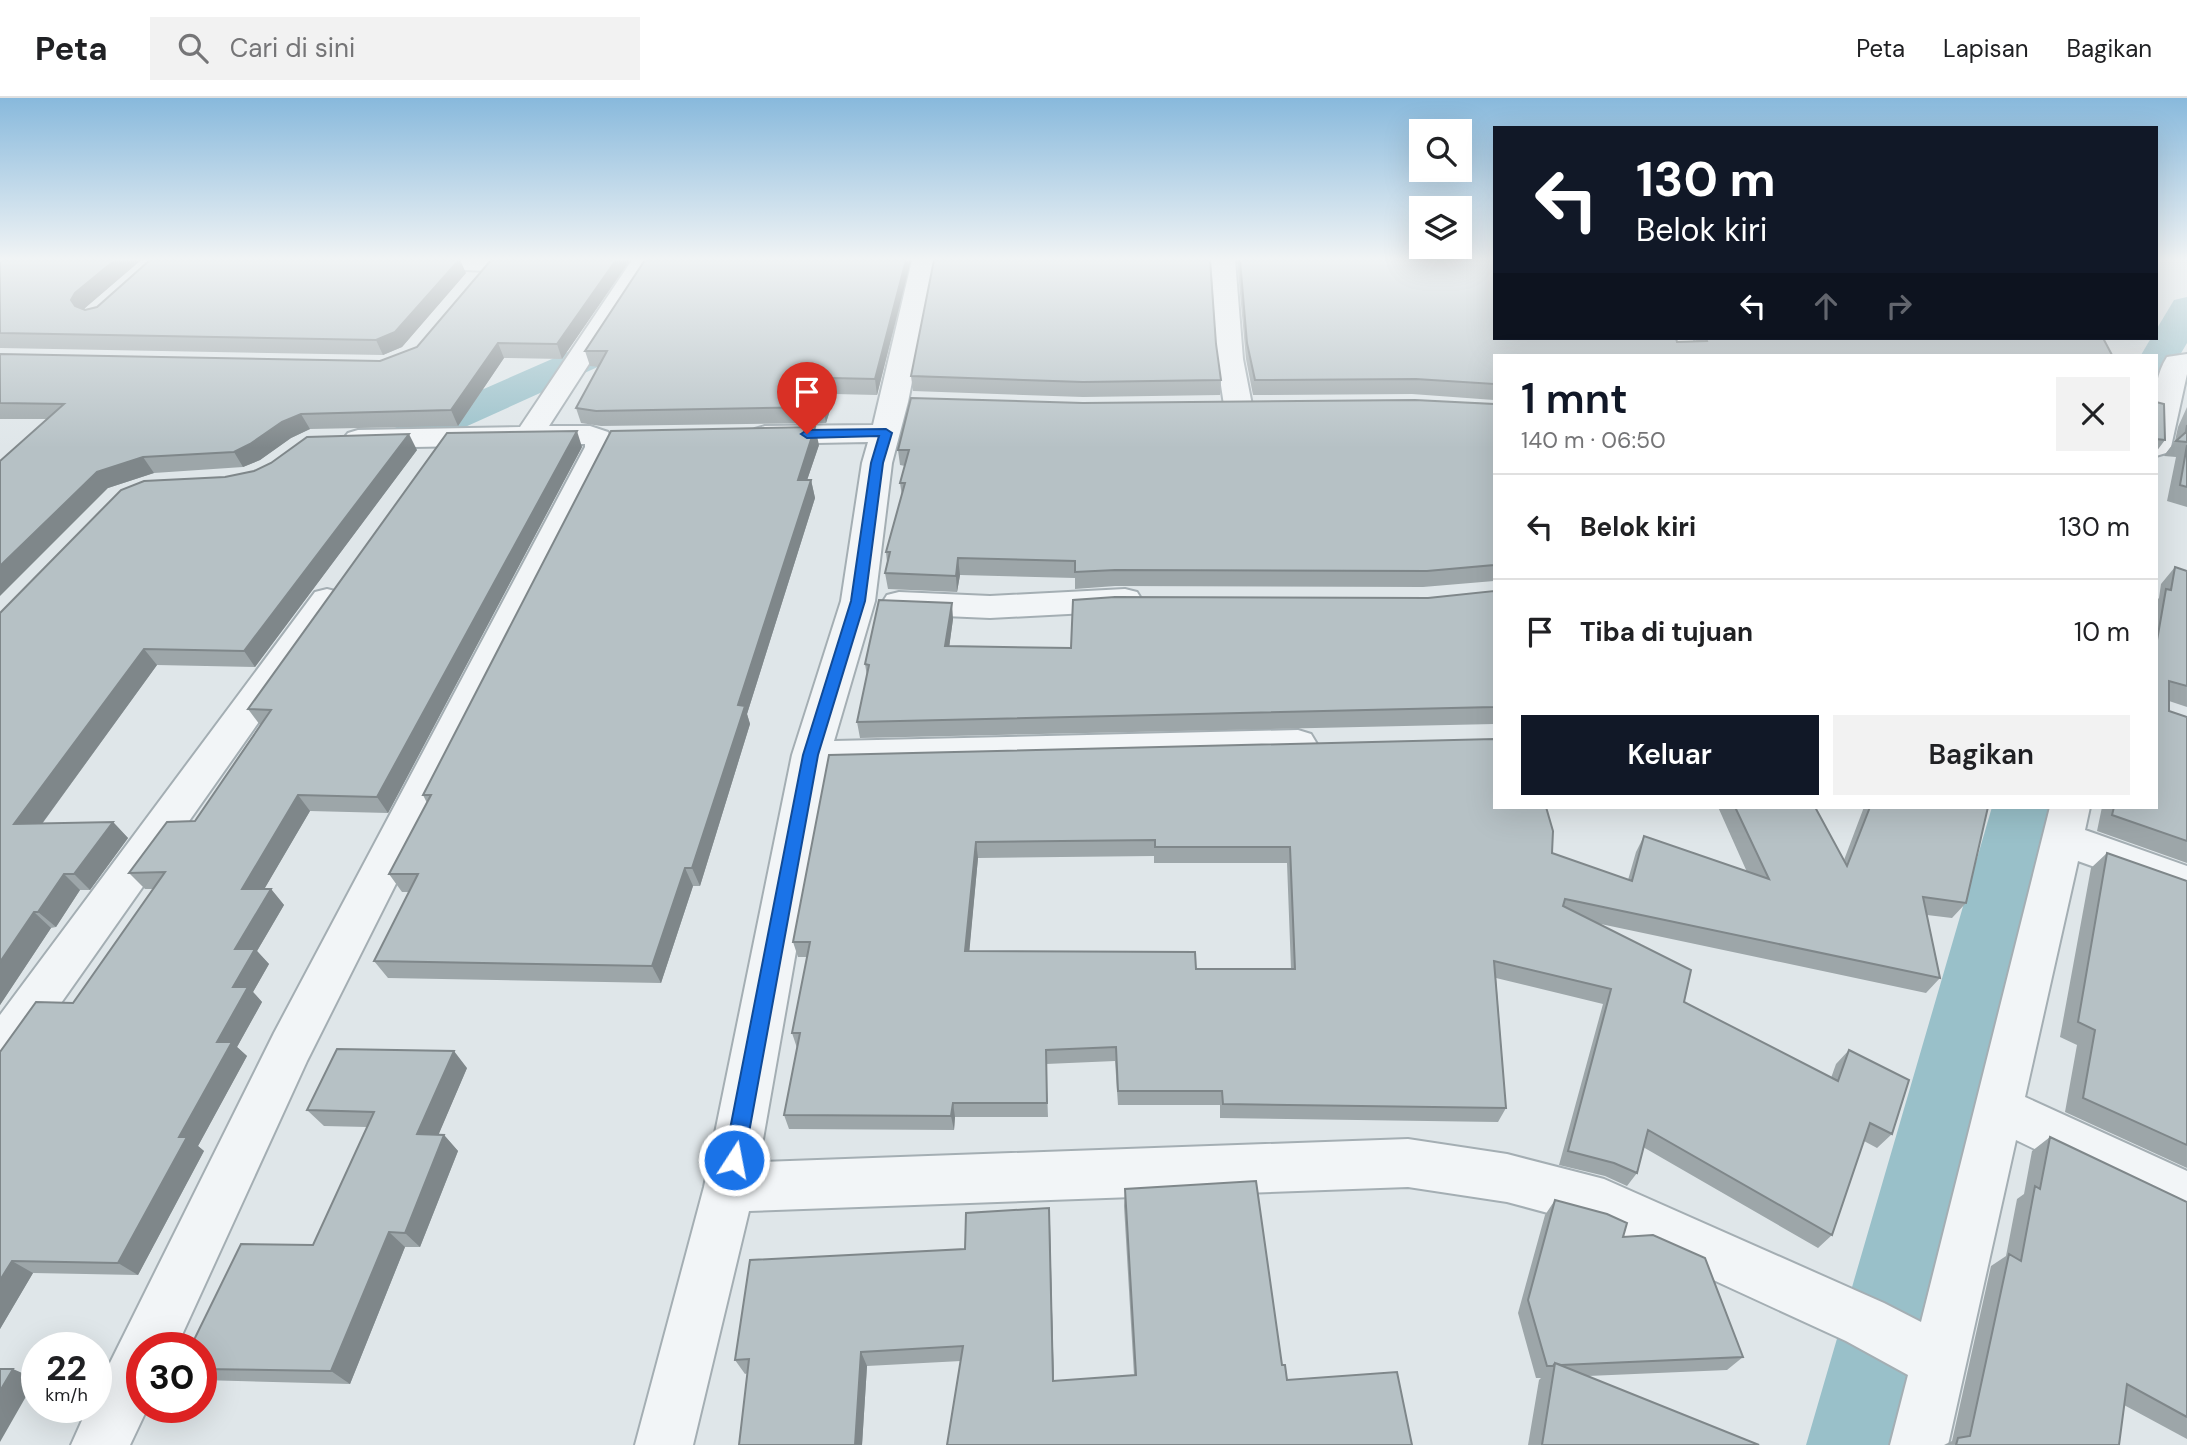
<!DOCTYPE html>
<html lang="id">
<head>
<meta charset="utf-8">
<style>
  :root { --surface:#fff; --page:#f2f2f2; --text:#202124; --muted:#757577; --line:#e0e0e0; --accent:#111827 }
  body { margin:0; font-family:"DM Sans",sans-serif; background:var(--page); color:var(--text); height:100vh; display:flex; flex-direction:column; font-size:26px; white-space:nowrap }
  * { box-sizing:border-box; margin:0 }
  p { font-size:23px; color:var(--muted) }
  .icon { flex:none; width:38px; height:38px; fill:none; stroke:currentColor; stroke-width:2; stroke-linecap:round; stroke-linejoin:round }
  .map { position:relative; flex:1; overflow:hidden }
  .details { position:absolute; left:1493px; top:256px; width:665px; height:455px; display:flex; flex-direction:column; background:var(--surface); border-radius:0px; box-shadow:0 7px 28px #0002 }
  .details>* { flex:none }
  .banner { position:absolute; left:1493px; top:28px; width:665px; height:214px; border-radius:0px; box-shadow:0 7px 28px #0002; background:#111827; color:#fff; overflow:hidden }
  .buttons { position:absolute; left:1409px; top:21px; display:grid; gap:14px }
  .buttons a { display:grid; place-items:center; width:63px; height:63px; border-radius:0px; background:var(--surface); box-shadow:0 7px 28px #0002; font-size:35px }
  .speed { position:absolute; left:21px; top:1234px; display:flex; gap:14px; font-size:35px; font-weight:700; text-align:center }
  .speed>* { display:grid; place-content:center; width:91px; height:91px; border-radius:50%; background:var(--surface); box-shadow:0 7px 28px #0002; line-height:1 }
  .speed small { font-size:18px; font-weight:400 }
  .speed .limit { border:10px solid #d22; background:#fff; color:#111 }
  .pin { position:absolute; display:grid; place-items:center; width:60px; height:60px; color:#fff; margin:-72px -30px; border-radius:50% 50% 50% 0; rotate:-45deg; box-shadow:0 0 7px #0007 }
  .pin .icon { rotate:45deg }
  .me { position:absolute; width:77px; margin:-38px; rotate:11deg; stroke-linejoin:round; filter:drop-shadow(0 0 5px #0008) }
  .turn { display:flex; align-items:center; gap:24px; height:147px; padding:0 28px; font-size:32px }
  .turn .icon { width:91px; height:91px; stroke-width:2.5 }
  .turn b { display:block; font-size:49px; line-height:60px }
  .lanes { display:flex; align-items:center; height:66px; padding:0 28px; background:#0003; justify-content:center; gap:35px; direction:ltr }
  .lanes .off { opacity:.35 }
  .round { display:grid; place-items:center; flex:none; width:74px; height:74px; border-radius:0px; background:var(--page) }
  .overview { display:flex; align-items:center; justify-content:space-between; height:119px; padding:0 28px }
  h1 { font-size:42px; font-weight:600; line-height:52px; color:var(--accent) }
  .primary-button { display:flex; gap:14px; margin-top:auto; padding:14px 28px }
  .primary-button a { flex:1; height:80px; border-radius:0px; background:var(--accent); color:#fff; font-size:28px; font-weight:600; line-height:80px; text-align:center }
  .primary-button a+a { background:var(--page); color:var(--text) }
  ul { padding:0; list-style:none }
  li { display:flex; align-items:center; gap:21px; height:105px; padding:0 28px; border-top:2px solid var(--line) }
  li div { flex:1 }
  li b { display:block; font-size:26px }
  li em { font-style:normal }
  header { display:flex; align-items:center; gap:42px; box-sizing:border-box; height:98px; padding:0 35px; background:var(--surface); border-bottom:2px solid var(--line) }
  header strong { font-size:33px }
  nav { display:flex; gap:38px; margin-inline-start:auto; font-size:24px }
  .search { width:490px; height:63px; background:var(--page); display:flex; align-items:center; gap:18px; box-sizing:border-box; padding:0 24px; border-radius:0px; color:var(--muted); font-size:26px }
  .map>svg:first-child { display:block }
</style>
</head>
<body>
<header>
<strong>Peta</strong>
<div class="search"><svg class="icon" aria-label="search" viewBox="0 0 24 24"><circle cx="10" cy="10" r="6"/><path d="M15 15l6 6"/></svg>Cari di sini</div>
<nav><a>Peta</a><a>Lapisan</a><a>Bagikan</a></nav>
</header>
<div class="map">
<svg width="2187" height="1347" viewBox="0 0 2187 1347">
  <rect width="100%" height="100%" fill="#dfe6e9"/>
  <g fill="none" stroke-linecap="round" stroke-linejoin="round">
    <path fill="#99c0c9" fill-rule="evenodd" d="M2187,199V245L2170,274L2156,278V257H2141L2151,240H2156V232L2174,202Z
      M629,230L642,233L648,241L642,249L372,371L357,375L342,371L335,362L342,353L616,233Z
      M1992,709H2050L1890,1347H1806Z"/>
    <g stroke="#a4aeb3" stroke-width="4">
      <path id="minor" d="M377,162H498L501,166L498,171L489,173L389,169L381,167Z
        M632,162H656L549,328H590L608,334L615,349L307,963L176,1250H142V1309H148L130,1347H71L88,1309H96V1293L274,935L585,349V346L358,350L348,347L343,341L348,335L358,332L520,329Z
        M912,162H936L908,304L892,365L875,503L834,643L1298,632L1311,636L1317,646L1311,656L1298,660L828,671L759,1064L1408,1041L1507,1056L1604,1081L1884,1205L1921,1224L2050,709H2090L2085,732L2187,768V802L2078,763L2025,999L2187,1073V1124L2016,1042L1948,1347H1890L1908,1277L1846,1243L1596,1128L1507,1104L1408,1089L749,1113L693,1347H635L704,1089L792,657L841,503L862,365L868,344L765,346L755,343L751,337L755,331L765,328L873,327Z
        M1211,162H1235L1243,261L1252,307L1248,313L1238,315L1228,313L1224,307L1217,261Z
        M1666,240H1692L1699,257H1673Z
        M2187,256V276L2171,349L2166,355L2156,358C2156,327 2149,286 2167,259Z
        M327,491L339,494L344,502L339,510L16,969L0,975V917L315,494Z
        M1125,491L1137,494L1142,502L1137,510L1125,513L990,520L899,516L887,513L882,505L887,497L899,494L990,498Z"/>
    </g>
    <use href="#minor" fill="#f2f5f7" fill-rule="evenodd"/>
  </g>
  <path fill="#9da6a9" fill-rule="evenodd" d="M0,162H141L85,210L84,212H85L466,175L402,249L383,257L0,250Z
    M630,162L562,261L504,260L458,328L310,331L291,340L260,362L243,369L154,375L108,390L47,321H0V256L380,263L417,249Z
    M911,162L877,297L835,296L826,325L601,328L581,325L576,310L599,269L590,268L585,253Z
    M1237,162H1494L1677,244L1696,243L1694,240H2103L1494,257V302L1412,296L1253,297L1246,261Z
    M1216,246L1221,282L1220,297L1083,299L913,293L911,278Z
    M2156,304L2165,342L2156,354Z
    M1083,305L1494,306V483L1423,489L1115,488L1075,491V480L960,477L957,494L888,491L885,475L887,464L886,454L902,398L900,385L905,368L900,367L898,352Z
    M2187,309V409L2167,403L2176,359L2164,358L2175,343L2178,329Z
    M819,347L807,382H811L815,400L747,616L750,626L700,788H693L661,885L388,880L374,863L409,794H402L389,776L427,705L423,697Z
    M582,349L388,715L310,713L264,791H271L284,807L257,853L269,866L253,894L262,904L237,949L247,958L198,1048L204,1053L138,1177L33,1175L0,1231V954L73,905L153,791H145L129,775L195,723L260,627L248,611Z
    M417,352L255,569L157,567L42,726L113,724L128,740L90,792H80L56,829L51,830L0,907V515L225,379Z
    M2175,469L2187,473V609L2169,603V613L2187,619V765L2097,733L2102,709H2156V503L2159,500L2161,486Z
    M1494,493V626L860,640L857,624L867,578L865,566L953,521L949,549L1071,550L1428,500Z
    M829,657L1552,755L1628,782L1636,754L1644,738L1747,774L1718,709H1815L1844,762L1864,709H1988L1966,805L1952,820L1927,817L1940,880L1926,895L1596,825L1684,904L1831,980L1836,966L1849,952L1892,1036L1877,1050L1864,1043L1832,1137L1818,1150L1643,1049L1637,1075L1627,1088L1605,1078L1559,1067L1603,906L1496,880L1506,1010L1498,1024L1220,1020V1007H1118L1115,963L1046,966L1048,1019H955L954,1032L789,1031L784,1017L797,950L792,935L807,859H798L793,844ZM1154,758V765H1287L1291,871H1196L969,853L978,760Z
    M2107,755L2187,783V1070L2065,1014L2077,947L2060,939L2091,770Z
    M467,970L438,1037H444L458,1053L420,1149H405L350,1286L201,1282V1250L313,1147L367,1029L324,1028L307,1012Z
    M2050,1039L2187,1104V1341L2124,1307L2119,1347H1944L1952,1343L1991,1168L2006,1158L2017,1101L2024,1096L2032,1053Z
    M1125,1091L1282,1267L947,1347L961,1263L867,1268L862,1347H739L748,1275L745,1276L735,1262L1049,1110L1054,1283L1134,1277L1124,1108Z
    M1555,1102L1623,1139L1743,1259L1727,1272L1588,1278L1759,1347H1528L1539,1282L1541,1280H1536L1518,1215L1545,1117Z"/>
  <path fill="#7f878a" d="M115,162H141L85,210L80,217L71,202L75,195Z
    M459,162H460L466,175L402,249L383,257L376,242Z
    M616,162H630L562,261L557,246Z
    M906,162H911L877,297L875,281Z
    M498,245L504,260L458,328L451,312Z
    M833,280L835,296L826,325L823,309Z
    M301,316L310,331L291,340L260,362L243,369L234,354L282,324Z
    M815,329L819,347L801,400L798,382Z
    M577,333L582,349L388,715L377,699Z
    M409,336L417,352L255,569L244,553Z
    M143,359L154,375L108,390L0,498V468L97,374Z
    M811,382L815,400L747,616L750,626L700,788L692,770L738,607Z
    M958,460L960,477L957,494L956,478Z
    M952,505L953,521L947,565L945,548Z
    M144,551L157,567L30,742L14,726Z
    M298,697L310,713L255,807L242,791Z
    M113,724L128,740L90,792L74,776Z
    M976,744L978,760L968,868L965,853Z
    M685,770L693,788L661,885L652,868Z
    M64,776L80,792L56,829L38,814Z
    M271,791L284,807L257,853L269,866L253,894L262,904L237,949L247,958L198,1048L204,1053L138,1177L118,1165L179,1039L217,944L233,889L235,851Z
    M34,814L51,830L0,907V864Z
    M454,953L467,970L432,1052L417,1036Z
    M953,1005L955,1019L954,1032L951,1018Z
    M444,1037L458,1053L420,1149L405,1135Z
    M1049,1110L1050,1126L1054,1296L1053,1283Z
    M389,1134L405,1149L350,1286L331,1273Z
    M12,1163L33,1175L0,1231V1182Z
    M861,1254L867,1268L862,1347H855Z
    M13,1271L36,1281L0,1344V1293Z"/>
  <path fill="#b6c1c5" stroke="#7f878a" stroke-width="2" fill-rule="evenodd" d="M0,162H115L75,195L71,202L75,208L85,212L97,209L150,162H459L395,234L376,242L0,235Z
    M491,162H616L557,246L498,245L451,312L301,316L282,324L250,346L234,354L143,359L97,374L0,468V363L64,306L0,305V256L380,263L417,249Z
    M645,162H906L875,281L833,280L823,309L596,313L576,310L607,253H585Z
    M934,162H1210L1216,246L1221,282L1083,284L911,278Z
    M1240,162H1494V240H1676L1677,244L1707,243L1706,240H2103L2112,257H1494V286L1416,281L1255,282L1247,245Z
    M911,300L1083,305L1415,302L1494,306V467L1427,473L1115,472L1075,474V463L958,460L956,478L885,475L890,454H886L905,385H900L909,352H898Z
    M2156,304L2164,306L2165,342L2156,341Z
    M2187,327V344L2176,343L2186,334Z
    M815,329L798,382H811L738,607L745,608L692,770H685L652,868L374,863L418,776H389L431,697H423L611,333Z
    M577,333L377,699L298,697L242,791H271L235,851H255L233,889H248L217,944H232L179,1039H187L118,1165L12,1163L0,1182V954L36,904L73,905L165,774L129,775L167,724L195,723L271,612L248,611L447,335Z
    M409,336L244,553L144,551L14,726L113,724L74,776H64L38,814H34L0,864V515L121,392L144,383L225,379L254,373L271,365L307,339Z
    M2187,347V389L2180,387Z
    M2175,469L2187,473V588L2169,583V613L2187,619V743L2112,717L2114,709H2156V548L2166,491L2171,492Z
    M1494,493V609L857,624L869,567L865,566L879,502L952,505L945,548L1071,550L1073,502L1115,499L1428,500Z
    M1494,641V709H1546L1553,733L1552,755L1632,783L1644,738L1769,781L1735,709H1815L1847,768L1870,709H1988L1966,805L1923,799L1940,880L1565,801L1563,808L1691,872L1684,904L1838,983L1849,952L1909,982L1892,1036L1870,1025L1832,1137L1648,1032L1637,1075L1614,1065L1568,1053L1611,891L1494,863L1506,1010L1223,1006L1222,993H1118L1116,949L1046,952L1047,1005H953L951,1018L784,1017L800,935H792L810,844H793L829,657ZM1155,742V749H1290L1295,871H1196L1195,854L965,853L976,744Z
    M2107,755L2187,783V1047L2083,1000L2095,932L2078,924Z
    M337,951L454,953L417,1036L444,1037L405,1135L389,1134L331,1273L201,1271V1250H190L241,1146L313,1147L374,1014L307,1012Z
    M2050,1039L2187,1104V1319L2127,1286L2119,1347H1956L1958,1340L1970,1338L2009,1156L2021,1163L2035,1088L2040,1091Z
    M1256,1083L1282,1267H1285L1287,1282L1397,1274L1412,1347H947L963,1248L861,1254L855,1347H739L749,1261L735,1262L750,1162L965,1151L966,1115L1049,1110L1053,1283L1136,1277L1125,1091Z
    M1555,1102L1607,1116L1627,1125L1623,1139L1653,1137L1705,1160L1743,1259L1561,1267L1555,1265L1553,1268H1547L1528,1202Z
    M1555,1265L1759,1347H1542Z
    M0,1271H13L0,1293Z"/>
  <linearGradient id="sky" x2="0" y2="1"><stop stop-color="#88b9dc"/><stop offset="0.46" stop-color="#f1f4f5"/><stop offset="1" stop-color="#f1f4f5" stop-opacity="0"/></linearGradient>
  <rect width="2187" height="350" fill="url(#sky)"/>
  <path fill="#1a73e8" stroke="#114b97" stroke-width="2" d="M886,331L892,335L883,365L865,503L818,657L744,1062L741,1069L734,1072L727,1069L724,1062L803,657L851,503L871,365L879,338L807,340L801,336L807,332Z"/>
</svg>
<div class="buttons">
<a><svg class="icon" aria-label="search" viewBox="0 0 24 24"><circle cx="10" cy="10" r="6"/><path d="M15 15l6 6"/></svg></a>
<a><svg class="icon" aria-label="layers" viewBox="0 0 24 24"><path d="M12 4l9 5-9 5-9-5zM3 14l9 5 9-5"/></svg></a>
</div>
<div class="speed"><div>22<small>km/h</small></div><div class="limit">30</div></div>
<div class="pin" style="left:807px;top:336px;background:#d93025"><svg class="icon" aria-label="arrive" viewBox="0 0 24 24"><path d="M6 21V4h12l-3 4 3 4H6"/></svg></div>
<svg class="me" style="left:734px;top:1062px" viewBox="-20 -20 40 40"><circle r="17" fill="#1a73e8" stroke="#fff" stroke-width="3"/><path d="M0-11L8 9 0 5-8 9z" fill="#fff"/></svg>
<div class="banner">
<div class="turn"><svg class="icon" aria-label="left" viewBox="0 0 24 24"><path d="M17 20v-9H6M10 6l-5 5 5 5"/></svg><div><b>130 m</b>Belok kiri</div></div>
<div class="lanes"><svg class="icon" aria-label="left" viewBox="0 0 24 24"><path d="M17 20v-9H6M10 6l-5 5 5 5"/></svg><svg class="icon off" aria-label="ahead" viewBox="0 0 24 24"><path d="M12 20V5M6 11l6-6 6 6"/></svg><svg class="icon off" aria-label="right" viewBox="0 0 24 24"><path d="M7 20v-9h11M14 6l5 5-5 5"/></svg></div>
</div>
<section class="details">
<div class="overview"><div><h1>1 mnt</h1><p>140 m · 06:50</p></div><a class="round"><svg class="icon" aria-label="close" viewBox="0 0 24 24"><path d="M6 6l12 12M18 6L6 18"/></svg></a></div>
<ul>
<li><svg class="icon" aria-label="left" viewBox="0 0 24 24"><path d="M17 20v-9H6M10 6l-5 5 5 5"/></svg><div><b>Belok kiri</b></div><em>130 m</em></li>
<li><svg class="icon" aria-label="arrive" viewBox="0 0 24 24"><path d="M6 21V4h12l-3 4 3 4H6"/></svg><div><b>Tiba di tujuan</b></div><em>10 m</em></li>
</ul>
<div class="primary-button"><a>Keluar</a><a>Bagikan</a></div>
</section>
</div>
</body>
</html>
